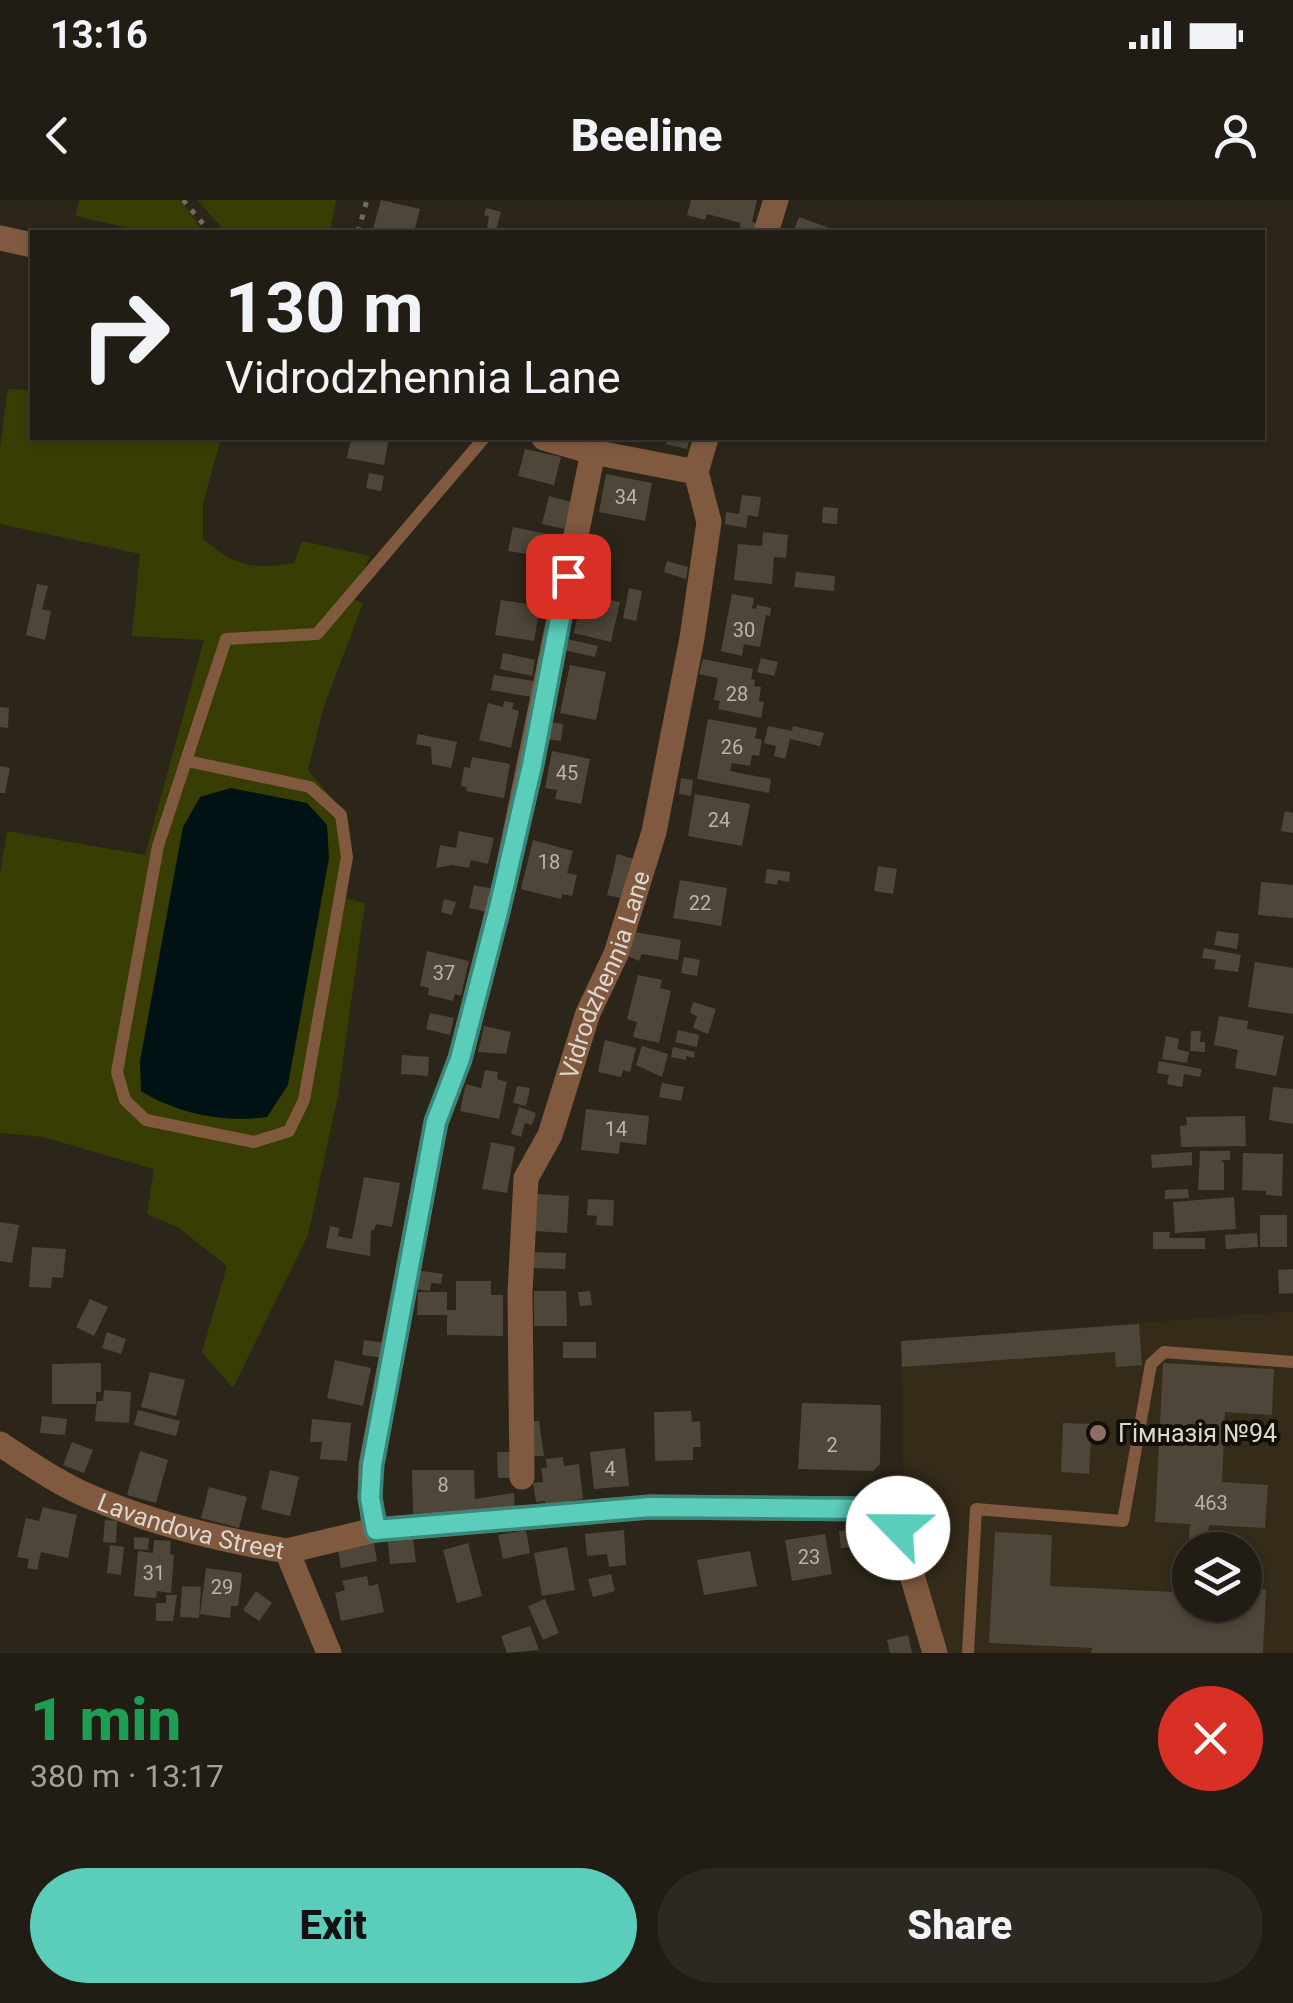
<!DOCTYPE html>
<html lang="en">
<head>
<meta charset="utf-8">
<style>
  :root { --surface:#211c14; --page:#2d2922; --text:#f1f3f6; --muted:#a2a1a0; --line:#3e3a34; --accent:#5bcebb }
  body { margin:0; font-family:Roboto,sans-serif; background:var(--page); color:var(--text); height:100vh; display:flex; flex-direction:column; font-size:38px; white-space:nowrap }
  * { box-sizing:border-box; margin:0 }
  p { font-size:32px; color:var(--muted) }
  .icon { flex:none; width:55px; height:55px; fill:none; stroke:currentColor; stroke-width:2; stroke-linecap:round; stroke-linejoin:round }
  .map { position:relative; height:1453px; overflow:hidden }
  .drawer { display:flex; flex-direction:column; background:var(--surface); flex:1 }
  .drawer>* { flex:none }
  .banner { position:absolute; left:30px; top:30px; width:1235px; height:210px; border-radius:0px; box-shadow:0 2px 8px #0004,0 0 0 2px var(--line); background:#211c14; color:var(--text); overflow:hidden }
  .buttons { position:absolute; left:1172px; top:1332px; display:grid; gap:20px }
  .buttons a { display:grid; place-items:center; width:90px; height:90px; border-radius:50%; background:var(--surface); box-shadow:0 2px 8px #0004,0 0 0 2px var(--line); font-size:50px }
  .pin { position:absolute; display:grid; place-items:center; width:85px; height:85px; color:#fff; margin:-42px; border-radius:20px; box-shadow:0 5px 15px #0006 }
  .me { position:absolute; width:110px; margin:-55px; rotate:293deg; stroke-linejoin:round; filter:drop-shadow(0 0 8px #0008) }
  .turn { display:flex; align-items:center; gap:35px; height:210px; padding:0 30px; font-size:45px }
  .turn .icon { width:130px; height:130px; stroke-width:2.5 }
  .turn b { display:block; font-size:70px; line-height:85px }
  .round { display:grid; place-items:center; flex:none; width:105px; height:105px; border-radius:52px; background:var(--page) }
  .headline { display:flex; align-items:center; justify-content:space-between; height:170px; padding:0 30px }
  h1 { font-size:60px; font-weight:800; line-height:75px; color:#1e9e55 }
  .action { display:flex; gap:20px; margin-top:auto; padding:20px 30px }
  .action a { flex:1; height:115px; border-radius:60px; background:var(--accent); color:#111; font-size:40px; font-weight:800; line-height:115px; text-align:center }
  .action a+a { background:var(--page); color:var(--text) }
  .status { display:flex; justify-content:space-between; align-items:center; height:70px; padding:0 50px; background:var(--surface); direction:ltr }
  .status svg { height:28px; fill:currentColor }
  header { display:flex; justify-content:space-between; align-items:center; height:130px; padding:0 30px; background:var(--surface); font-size:45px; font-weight:800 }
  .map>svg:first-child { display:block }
</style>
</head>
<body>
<div class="status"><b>13:16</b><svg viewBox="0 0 49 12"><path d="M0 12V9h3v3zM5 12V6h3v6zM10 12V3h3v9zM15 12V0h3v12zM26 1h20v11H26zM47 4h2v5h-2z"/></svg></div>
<header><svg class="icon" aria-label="back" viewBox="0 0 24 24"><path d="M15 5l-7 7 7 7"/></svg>Beeline<svg class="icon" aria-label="person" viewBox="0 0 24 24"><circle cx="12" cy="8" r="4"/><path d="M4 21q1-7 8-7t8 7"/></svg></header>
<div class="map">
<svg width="1293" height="1453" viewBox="0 0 1293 1453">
  <rect width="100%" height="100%" fill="#2c261a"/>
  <path fill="#352b19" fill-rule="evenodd" d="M1293,1111V1453H944L904,1298L901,1141ZM1190,1350H1245V1405H1190Z"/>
  <path fill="#383d04" d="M79,0H180L204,32H146L76,16Z
    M197,0H336L330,32H226Z
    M8,189L32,190V238H221L203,303V339C236,367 254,370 294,363L302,341L370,356L351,398L363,403L323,509L308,570L346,615L344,698L365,703L338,895L308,1035L233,1188L202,1152L227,1066L179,1028L147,1014L154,969L43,937L0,933V674L7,631L145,655L204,440L132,436L140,354L0,324V247Z"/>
  <path fill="#001214" d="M231,588L307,603L327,625L329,658L288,885L267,917C224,923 178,914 141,891L140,861L183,627L200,597Z"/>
  <path fill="#4d4639" d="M381,0L420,9L414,32H372Z
    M691,0H757L752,22L761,25L759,32L739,30L741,23L707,14L705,20L687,15Z
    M486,8L501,12L496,30L487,28L489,17L484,15Z
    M799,17L832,29L831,32H793Z
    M351,238H389L384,265L347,258Z
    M668,238H690L687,249L666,244Z
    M525,249L561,257L554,285L518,276Z
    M369,273L384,276L381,291L366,288Z
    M606,274L652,283L645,321L599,312Z
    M742,295L761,297L758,317L748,315L746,328L725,324L726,312L739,314Z
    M549,296L571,302L564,329L542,324Z
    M823,307L838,308L837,324L822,323Z
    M513,327L551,335L548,372L531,369L534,355L508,351Z
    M763,332L788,335L786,358L774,357L772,384L734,380L738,344L762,346Z
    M667,361L688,367L686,379L664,372Z
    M796,372L835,376L834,391L794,387Z
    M544,383L553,385L548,419L538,418L534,441L495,435L501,400L540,406Z
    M37,384L48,386L42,409L51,411L45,440L26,435Z
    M629,388L642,391L636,421L623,418Z
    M582,394L620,402L611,442L574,433Z
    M732,394L754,398L752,408L756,409L757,405L771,408L770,416L766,415L760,447L744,444L742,456L721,451Z
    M567,439L598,446L595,457L564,450Z
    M503,453L535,460L532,476L500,469Z
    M761,458L778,462L774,476L757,472Z
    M703,459L753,469L751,479L755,480L754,486L761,487L759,501L764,502L761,518L718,509L720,501L714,500L718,478L699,474Z
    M570,465L606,472L596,520L560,513Z
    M494,475L534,481L532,497L491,490Z
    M504,501L514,503L512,509L519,511L511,548L479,540L488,503L503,507Z
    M0,507L9,508L8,528L0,527Z
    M708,519L757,528L755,538L762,540L759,556L752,555L750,566L732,563L730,571L771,579L769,593L697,579Z
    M549,522L563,524L561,541L546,539Z
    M768,526L792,531L793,526L824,533L820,546L790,539L785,559L774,556L776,546L764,543Z
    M418,534L457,542L451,568L432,564L431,547L416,544Z
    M552,551L590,559L581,604L555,599L557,590L545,588Z
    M472,557L510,564L504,598L466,591L467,587L461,586L464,567L470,568Z
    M0,566L10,568L5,593H0Z
    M681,578L693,580L691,596L679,594Z
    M695,594L750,604L742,646L688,636Z
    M1285,611L1293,613V633L1281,631Z
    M459,631L494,638L488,664L471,660L469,668L452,665L436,668L440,645L456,648Z
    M533,640L573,651L567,673L577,675L572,696L562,694L561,699L521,689Z
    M617,654L634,659L625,699L607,695Z
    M878,666L897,669L893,694L874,691Z
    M767,669L790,672L789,682L778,680L777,685L765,683Z
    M680,680L727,688L721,726L673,718Z
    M1261,682L1293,685V718L1258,715Z
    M474,685L493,689L487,712L469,708Z
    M444,699L456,702L452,715L441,712Z
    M1217,731L1239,734L1237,749L1214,745Z
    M634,732L681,740L678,760L642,754L639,761L625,755Z
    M1204,748L1241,755L1238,772L1214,769L1216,760L1202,758Z
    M427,751L469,761L461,796L455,794L453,801L428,795L429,788L420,786Z
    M684,757L700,760L697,776L681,773Z
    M1255,762L1293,768V814L1248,807Z
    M638,775L662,780L660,788L671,791L659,843L633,837L637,822L627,819Z
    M693,802L716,809L708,834L693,828L697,816L690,813Z
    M430,813L454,818L450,835L426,829Z
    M1219,816L1248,821L1247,829L1284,836L1276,876L1235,868L1238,850L1214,845Z
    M484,826L511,832L506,854L478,852Z
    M678,830L699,835L697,847L675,842Z
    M1191,831H1201L1200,842H1205V852L1190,851Z
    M1166,836L1179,839L1177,849L1189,852L1187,863L1162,859Z
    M605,840L636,848L630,872L623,870L621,877L598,872Z
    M642,846L668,854L662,877L636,865Z
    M673,847L695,852L694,858L686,856V860L671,857Z
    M402,855L429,857L428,876L401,874Z
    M1159,861L1202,869L1200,877L1184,874L1182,887L1167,884L1169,875L1157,873Z
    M485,870L498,872L497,879L507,882L499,919L460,911L466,884L481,888Z
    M662,883L684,887L681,901L659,897Z
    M517,886L530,888L526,906L513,903Z
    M1273,887L1293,889V924L1269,920Z
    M519,907L536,913L532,925L525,923L521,937L511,934Z
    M586,909L649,916L646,945L620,942L619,954L581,950Z
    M1245,916L1246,946L1181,947L1180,926L1187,925L1186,917Z
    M491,942L515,947L507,993L482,989Z
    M1200,951H1230V960H1221L1224,963V990H1198Z
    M1192,952V965L1152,968L1151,955Z
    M1243,953L1283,954L1282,996L1266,995V991L1242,990Z
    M364,977L400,983L392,1027L376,1024L374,1030H371L370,1056L326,1048L330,1026L339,1028L338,1036L352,1039Z
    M1188,989L1189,998L1165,999V990Z
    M536,994L569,996L567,1033L533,1031Z
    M1234,997L1236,1029L1175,1033L1173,1002Z
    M588,999L614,1000L613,1026L596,1025L597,1016L587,1015Z
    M1260,1015H1287V1047H1260Z
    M0,1022L19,1025L12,1063L0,1061Z
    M1153,1032H1170L1169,1038H1205V1049H1153Z
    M1257,1033L1258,1047L1226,1049L1225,1035Z
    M32,1047L66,1049L63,1078L52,1077L51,1088L29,1087Z
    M530,1052L566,1053L565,1069L530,1068Z
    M1293,1069V1093L1279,1094L1278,1070Z
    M416,1070L443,1074L441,1084L431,1083L430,1091L413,1089Z
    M456,1081H491V1095H503V1136L447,1135V1115H417L418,1092H447V1110H456Z
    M534,1091H566L567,1126H534Z
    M590,1091L592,1105L580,1106L578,1092Z
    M90,1099L108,1107L94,1136L76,1127Z
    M1139,1124L1142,1165L1116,1167L1115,1152L902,1167L901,1141Z
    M107,1132L126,1139L121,1154L102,1148Z
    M364,1140L387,1143L385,1158L362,1155Z
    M563,1142H596V1158H563Z
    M335,1160L371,1168L363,1206L327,1198Z
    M101,1163V1192H96V1204H52V1164Z
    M1163,1163L1274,1169L1272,1215L1225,1212L1222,1282L1268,1285L1265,1328L1209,1325L1207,1350H1188L1190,1324L1155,1322Z
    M150,1172L185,1180L176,1216L141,1207Z
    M104,1190L131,1192L129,1223L95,1221L97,1201H103Z
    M802,1203L881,1205L880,1264L873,1271L798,1269Z
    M138,1210L180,1221L176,1236L134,1225Z
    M691,1211L692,1222L700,1221L701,1247H693V1260L655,1261L654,1212Z
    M42,1216L67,1219L65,1235L40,1233Z
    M312,1219L351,1223L347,1261L320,1259L322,1242H310Z
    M529,1221H539L544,1256H530Z
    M1063,1223L1092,1224L1089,1274L1061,1272Z
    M72,1242L93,1250L84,1273L63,1265Z
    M625,1248L629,1286L594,1289L590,1252Z
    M140,1251L168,1260L156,1303L127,1295Z
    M497,1252H514L515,1278H498Z
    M563,1257L564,1266L579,1264L583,1299L545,1304V1301L536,1302L533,1283L543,1282L541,1268H547L546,1259Z
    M270,1270L299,1277L290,1316L261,1309Z
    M412,1270H474L475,1299L514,1293L515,1310L413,1314Z
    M209,1287L247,1297L239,1328L201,1318Z
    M43,1307L77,1315L68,1358L41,1352L37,1370L27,1368L29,1359L17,1357L26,1318L39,1321Z
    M105,1320L117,1321L116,1343L103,1342Z
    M861,1329L863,1346L841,1348L839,1331Z
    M526,1330L530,1353L503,1359L498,1335Z
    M624,1330L626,1365L609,1367L607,1354L587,1356L585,1334Z
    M995,1332L1052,1335L1050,1386L1174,1392L1175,1384L1190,1386V1405H1245V1388L1266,1389L1263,1453H1091L1092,1448L989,1443Z
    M825,1334L832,1374L792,1381L785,1340Z
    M134,1337L149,1338L148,1350L134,1349Z
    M413,1339L416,1362L390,1364L388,1342Z
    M154,1340L171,1341L170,1354L174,1355L171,1393L157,1391L156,1398L134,1396L138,1351L153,1353Z
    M374,1343L377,1361L341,1368L338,1350Z
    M468,1343L482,1396L457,1403L443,1350Z
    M110,1345L124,1347L121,1375L107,1373Z
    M567,1347L575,1390L542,1396L534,1353Z
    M750,1351L757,1386L704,1395L697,1360Z
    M206,1368L242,1373L238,1406H231L230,1418L200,1414Z
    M611,1374L615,1391L593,1397L588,1379Z
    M367,1376L369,1386L378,1384L384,1412L341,1421L335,1393L345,1390L342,1381Z
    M182,1386L201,1387L199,1418L180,1417Z
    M256,1391L272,1403L259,1421L243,1410Z
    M166,1395H177L173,1421H156V1403H166Z
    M545,1399L559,1433L543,1440L528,1406Z
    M530,1426L539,1450L507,1453L501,1436Z
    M908,1435L912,1453H890L887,1440Z"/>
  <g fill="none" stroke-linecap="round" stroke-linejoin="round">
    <path stroke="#716b61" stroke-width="5" stroke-dasharray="5 8" stroke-linecap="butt" d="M183,0L210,32
      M358,32L367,0"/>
    <path stroke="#80593f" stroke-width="12" d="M187,561L310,587L341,615L347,657L304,900L289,931L254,942L146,920L125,900L117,872L158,646L226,439L317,434L484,238
      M968,1453L976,1309L1123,1321L1151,1164L1164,1152L1293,1162"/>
    <g stroke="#80593f" stroke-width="25">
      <path d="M766,32L776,0"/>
      <path d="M0,38L32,45"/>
      <path d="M544,238L593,252L696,272"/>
      <path id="s1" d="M0,1244C29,1263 61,1285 93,1298C155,1324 221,1340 287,1351L329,1453"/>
      <path id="s2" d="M522,1277L520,1093L526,978L550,935L588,813L616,754L654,632L692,438L709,322L696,272L706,238"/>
      <path d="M375,1330L370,1297L371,1265L436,922L460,859L506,678L593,252"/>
      <path d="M287,1351L375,1330L650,1307L869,1309L898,1328L935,1453"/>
    </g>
  </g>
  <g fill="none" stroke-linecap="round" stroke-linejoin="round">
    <g stroke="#3b867a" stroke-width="25">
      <path id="route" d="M568,376L532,565L499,708L460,859L436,922L372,1265L370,1298L376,1330L650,1307L869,1309L898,1328"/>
    </g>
    <use href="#route" stroke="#5bcebb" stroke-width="18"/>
  </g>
  <circle fill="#8d6e63" stroke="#120f0a" stroke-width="4" cx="1098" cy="1233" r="10"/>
  <g text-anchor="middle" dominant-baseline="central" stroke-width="8" stroke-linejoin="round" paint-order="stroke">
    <g font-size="20" fill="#b8b4aa">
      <text x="626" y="297">34</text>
      <text x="744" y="430">30</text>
      <text x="737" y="494">28</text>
      <text x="732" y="547">26</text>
      <text x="567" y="573">45</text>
      <text x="719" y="620">24</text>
      <text x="549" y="662">18</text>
      <text x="700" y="703">22</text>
      <text x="444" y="773">37</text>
      <text x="616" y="929">14</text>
      <text x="832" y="1245">2</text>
      <text x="610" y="1269">4</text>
      <text x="443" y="1285">8</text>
      <text x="1211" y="1303">463</text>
      <text x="809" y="1357">23</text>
      <text x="154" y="1373">31</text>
      <text x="222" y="1387">29</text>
    </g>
    <g font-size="25" fill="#dcd8d0" stroke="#120f0a">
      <text stroke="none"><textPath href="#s2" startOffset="518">Vidrodzhennia Lane</textPath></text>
      <text stroke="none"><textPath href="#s1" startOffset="210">Lavandova Street</textPath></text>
    </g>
    <g font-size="25" fill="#dcd8d0" stroke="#120f0a" text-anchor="start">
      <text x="1118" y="1233">Гімназія №94</text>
    </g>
  </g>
</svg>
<div class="buttons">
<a><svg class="icon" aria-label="layers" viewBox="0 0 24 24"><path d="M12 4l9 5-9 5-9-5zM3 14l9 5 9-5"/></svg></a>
</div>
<div class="pin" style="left:568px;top:376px;background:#d93025"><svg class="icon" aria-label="arrive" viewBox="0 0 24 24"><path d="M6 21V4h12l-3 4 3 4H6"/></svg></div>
<svg class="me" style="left:898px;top:1328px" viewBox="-20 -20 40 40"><circle r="19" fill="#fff"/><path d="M0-13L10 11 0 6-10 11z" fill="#5bcebb"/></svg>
<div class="banner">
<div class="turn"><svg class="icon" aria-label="right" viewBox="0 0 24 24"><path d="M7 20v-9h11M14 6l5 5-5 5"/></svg><div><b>130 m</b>Vidrodzhennia Lane</div></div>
</div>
</div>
<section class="drawer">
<div class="headline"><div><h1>1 min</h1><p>380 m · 13:17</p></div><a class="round" style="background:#d93025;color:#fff"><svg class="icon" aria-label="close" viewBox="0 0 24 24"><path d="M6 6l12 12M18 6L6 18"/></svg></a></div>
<div class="action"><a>Exit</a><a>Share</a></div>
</section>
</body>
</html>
